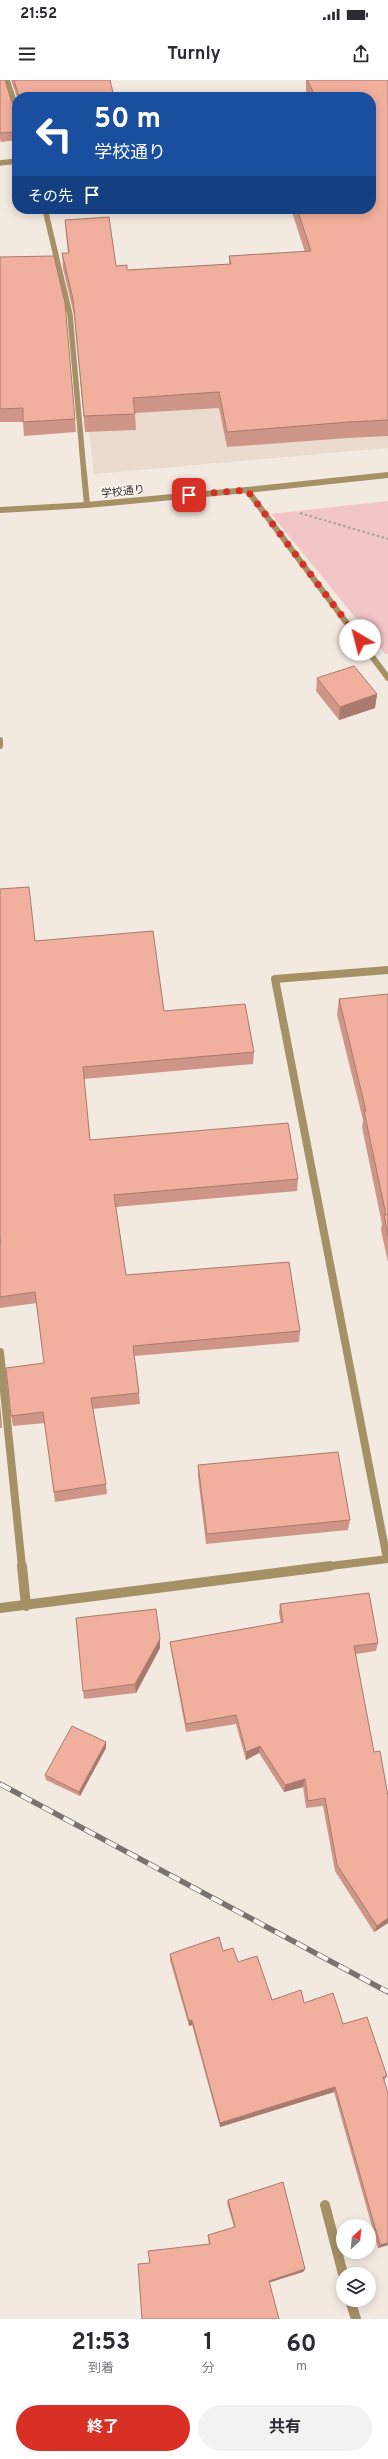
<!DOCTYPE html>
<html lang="ja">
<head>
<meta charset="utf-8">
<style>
  :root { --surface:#fff; --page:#f2f2f3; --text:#2b2b33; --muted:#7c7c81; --accent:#d93025 }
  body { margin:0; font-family:Overpass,"Noto Sans JP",sans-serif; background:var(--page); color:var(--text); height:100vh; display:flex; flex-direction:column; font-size:15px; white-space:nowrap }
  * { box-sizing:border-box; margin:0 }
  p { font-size:13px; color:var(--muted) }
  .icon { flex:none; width:22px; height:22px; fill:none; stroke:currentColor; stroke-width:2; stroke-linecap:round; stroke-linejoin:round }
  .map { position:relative; height:2239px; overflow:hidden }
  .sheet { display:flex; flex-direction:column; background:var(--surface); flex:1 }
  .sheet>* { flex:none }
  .guide { position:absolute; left:12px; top:12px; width:364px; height:122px; border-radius:16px; box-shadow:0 2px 10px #0003; background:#1a4fa0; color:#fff; overflow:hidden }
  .needle { width:26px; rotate:27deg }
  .buttons { position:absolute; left:336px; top:2139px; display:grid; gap:8px }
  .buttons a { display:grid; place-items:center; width:40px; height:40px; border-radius:50%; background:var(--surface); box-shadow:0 2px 10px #0003; font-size:20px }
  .pin { position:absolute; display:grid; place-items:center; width:34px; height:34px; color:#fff; margin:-17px; border-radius:8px; box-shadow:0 2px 6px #0006 }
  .me { position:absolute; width:44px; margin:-22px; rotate:323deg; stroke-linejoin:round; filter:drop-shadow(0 0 3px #0008) }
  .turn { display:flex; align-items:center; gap:14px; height:84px; padding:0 16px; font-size:18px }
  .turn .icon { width:52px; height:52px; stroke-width:2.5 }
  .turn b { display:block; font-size:28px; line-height:34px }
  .then { display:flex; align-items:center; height:38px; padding:0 16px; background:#0003; gap:8px; font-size:15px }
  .eta { display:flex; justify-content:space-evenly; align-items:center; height:68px; text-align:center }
  .eta b { font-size:24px; font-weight:700; line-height:28px }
  .cta { display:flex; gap:8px; margin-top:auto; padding:8px 16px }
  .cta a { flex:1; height:46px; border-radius:24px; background:var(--accent); color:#fff; font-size:16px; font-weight:700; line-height:46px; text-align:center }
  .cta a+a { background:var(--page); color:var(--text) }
  .status { display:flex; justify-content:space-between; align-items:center; height:28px; padding:0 20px; background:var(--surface); direction:ltr }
  .status svg { height:11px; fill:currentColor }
  header { display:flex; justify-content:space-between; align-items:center; height:52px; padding:0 16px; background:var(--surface); font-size:18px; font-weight:700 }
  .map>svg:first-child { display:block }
</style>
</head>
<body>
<div class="status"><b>21:52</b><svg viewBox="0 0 49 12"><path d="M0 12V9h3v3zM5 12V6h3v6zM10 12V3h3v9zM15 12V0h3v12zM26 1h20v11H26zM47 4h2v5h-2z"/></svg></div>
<header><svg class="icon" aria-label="menu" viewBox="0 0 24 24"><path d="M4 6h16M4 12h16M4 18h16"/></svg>Turnly<svg class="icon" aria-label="share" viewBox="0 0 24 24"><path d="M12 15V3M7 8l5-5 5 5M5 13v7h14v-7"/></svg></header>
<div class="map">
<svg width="388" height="2239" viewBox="0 0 388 2239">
  <rect width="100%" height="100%" fill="#f2e9e1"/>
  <path fill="#ebdbcf" d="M388,182V368L94,394L72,200Z"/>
  <path fill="#f2c6c9" d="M388,421V574H385L271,434Z"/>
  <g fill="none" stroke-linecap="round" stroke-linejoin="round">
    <path stroke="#a7a09a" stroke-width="2" stroke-dasharray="2.5 2.5" stroke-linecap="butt" d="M300,433L388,459"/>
    <path stroke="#a69066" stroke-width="10" d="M325,2125L343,2194
      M350,2220L356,2239"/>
    <path stroke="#a69066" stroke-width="5.5" d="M7,0L17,30
      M0,83L17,81
      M45,129L70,235L84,394"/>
    <path stroke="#a69066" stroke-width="6" d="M84,393L87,425
      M0,430L87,425L247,410L388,598
      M0,660V666"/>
    <path stroke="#a69066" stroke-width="8" d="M0,1272L22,1487
      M387,1479L275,899L388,890
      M322,1487L388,1479"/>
    <path stroke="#a69066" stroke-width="10" d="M22,1486L26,1526
      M0,1528L330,1486"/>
    <path stroke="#a69066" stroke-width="6" d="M247,410L388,395"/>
    <g stroke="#78736f" stroke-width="5.5">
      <path id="rail" d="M0,1704L388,1912"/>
    </g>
    <use href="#rail" stroke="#fef6f0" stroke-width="4" stroke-dasharray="12" stroke-linecap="butt"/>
  </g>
  <path fill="#cf9687" d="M0,0L12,23L17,25V60L1,62L0,60Z
    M11,0H110L114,17H17Z
    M306,0H388V356L348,358L227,367L219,328L135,333L136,350L85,352L74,235L63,189L62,173H68L66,155L65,140L116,186L127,190L229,184V176L305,172L291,129H371V17H307L306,14Z
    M0,177L75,339L76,352L24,356L23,342H0Z
    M317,598L377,614L375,628L339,640L316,611Z
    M35,861L164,931L254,972L253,984L84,999L90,1060L298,1099L297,1111L116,1127L126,1195L300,1251L299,1262L134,1276L139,1313L140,1324L92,1329L106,1404L107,1414L55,1422L45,1343L13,1346L11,1336L44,1283L37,1223L0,1228V1164H1Z
    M388,914V1182L381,1150L382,1144L362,1047L363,1040L337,935L339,919Z
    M0,1326L2,1348H0Z
    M198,1385L350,1440L348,1450L206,1464L198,1396Z
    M280,1524L378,1563L376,1571L356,1574L388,1843L374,1852L335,1791L323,1726L306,1728L303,1707L284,1712L259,1673L246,1680L236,1644L186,1652L171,1570L170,1562L281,1543L279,1533Z
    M160,1559V1568L136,1613L84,1619L83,1611Z
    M106,1668L80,1716L46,1700L45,1695Z
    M223,1871L238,1882L272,1920L304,1923L343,1944L387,1996L384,2001L388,2013V2165L378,2168L334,2012L220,2047L192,1945L189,1946L170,1880V1874Z
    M228,2120L305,2189L303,2192L150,2183L209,2164L208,2158V2155L234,2147L227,2123Z"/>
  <path fill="#a97a6e" d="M377,614L375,628L339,640L340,627Z
    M0,1326L2,1348L0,1337Z
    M160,1559V1568L136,1613L135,1604Z
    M106,1662V1668L80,1716L79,1712Z
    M260,1666L259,1673L246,1680V1672Z
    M305,1699L303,1707L284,1712L285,1705Z
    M388,1838V1843L374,1852L377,1846Z
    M192,1940V1945L189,1946V1941Z
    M335,2007L334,2012L220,2047V2043Z
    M388,2163V2165L378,2168L380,2165Z
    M305,2189L303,2192L268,2203L269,2201Z"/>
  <path fill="#f1af9d" stroke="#a97a6e" d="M0,0H5L12,23L17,25V52L0,53Z
    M14,0H110L114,17H19Z
    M307,0H388V340L349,342L227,352L219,312L133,318L135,334L84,336L73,219L62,173H69L65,140L109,137L116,186L127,185V190L231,184L229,176L311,171L297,129H371V17H316Z
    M54,176L65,223L75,339L23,342V328L0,329V177Z
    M354,586L377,614L340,627L317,598Z
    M29,807L35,861L153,851L164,931L245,924L254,972L83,987L90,1060L288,1043L298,1099L114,1115L126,1195L289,1182L300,1251L133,1266L139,1313L91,1318L106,1404L54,1412L43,1332L11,1336L6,1288L44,1283L35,1212L0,1217V1164H1L0,1157V809Z
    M388,914V1156L384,1135H386L364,1031H366L339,919Z
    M338,1372L350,1440L207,1454L198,1385Z
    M369,1513L378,1563L354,1566L374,1672L380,1671L388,1716V1838L377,1846L337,1785L325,1718L308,1721L305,1699L285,1705L260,1666L246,1672L236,1635L186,1644L170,1562L283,1542L280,1524Z
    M156,1529L160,1559L135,1604L83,1611L76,1538Z
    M72,1646L106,1662L79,1712L45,1695Z
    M219,1857L223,1871L233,1868L238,1882L257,1876L272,1920L301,1910L304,1923L333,1913L343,1944L367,1937L387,1996L383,1997L388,2013V2163L380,2165L335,2007L220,2043L192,1940L189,1941L170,1874Z
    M283,2102L305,2189L269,2201L279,2239H142L138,2184L150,2183L148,2171L210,2164L208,2155L235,2147L228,2120Z"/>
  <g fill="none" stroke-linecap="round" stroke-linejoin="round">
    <path stroke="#d93025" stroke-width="7" stroke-dasharray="0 12.6" d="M189,415L247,410L360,560"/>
  </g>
  <g text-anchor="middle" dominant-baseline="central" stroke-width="3" stroke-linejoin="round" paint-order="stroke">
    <g font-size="11" fill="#383532" stroke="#fef6f0">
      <text transform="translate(123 412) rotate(-6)">学校通り</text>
    </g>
  </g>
</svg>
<div class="buttons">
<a><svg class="needle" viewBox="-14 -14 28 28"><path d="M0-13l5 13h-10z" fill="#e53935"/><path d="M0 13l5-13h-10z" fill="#7c7c81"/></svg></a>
<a><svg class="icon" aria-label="layers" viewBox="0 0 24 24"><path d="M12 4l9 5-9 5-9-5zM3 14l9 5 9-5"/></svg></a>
</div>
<div class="pin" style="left:189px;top:415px;background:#d93025"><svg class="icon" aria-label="arrive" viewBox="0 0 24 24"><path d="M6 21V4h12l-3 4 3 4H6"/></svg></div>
<svg class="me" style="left:360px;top:560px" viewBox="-20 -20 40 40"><circle r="19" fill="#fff"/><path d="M0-13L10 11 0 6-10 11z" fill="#d93025"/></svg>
<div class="guide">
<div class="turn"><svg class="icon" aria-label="left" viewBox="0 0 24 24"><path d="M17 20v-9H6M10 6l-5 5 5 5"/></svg><div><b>50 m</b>学校通り</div></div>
<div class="then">その先<svg class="icon" aria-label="arrive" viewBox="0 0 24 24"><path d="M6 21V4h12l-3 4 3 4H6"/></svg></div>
</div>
</div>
<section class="sheet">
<div class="eta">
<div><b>21:53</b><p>到着</p></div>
<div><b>1</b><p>分</p></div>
<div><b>60</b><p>m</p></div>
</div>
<div class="cta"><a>終了</a><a>共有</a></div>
</section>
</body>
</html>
